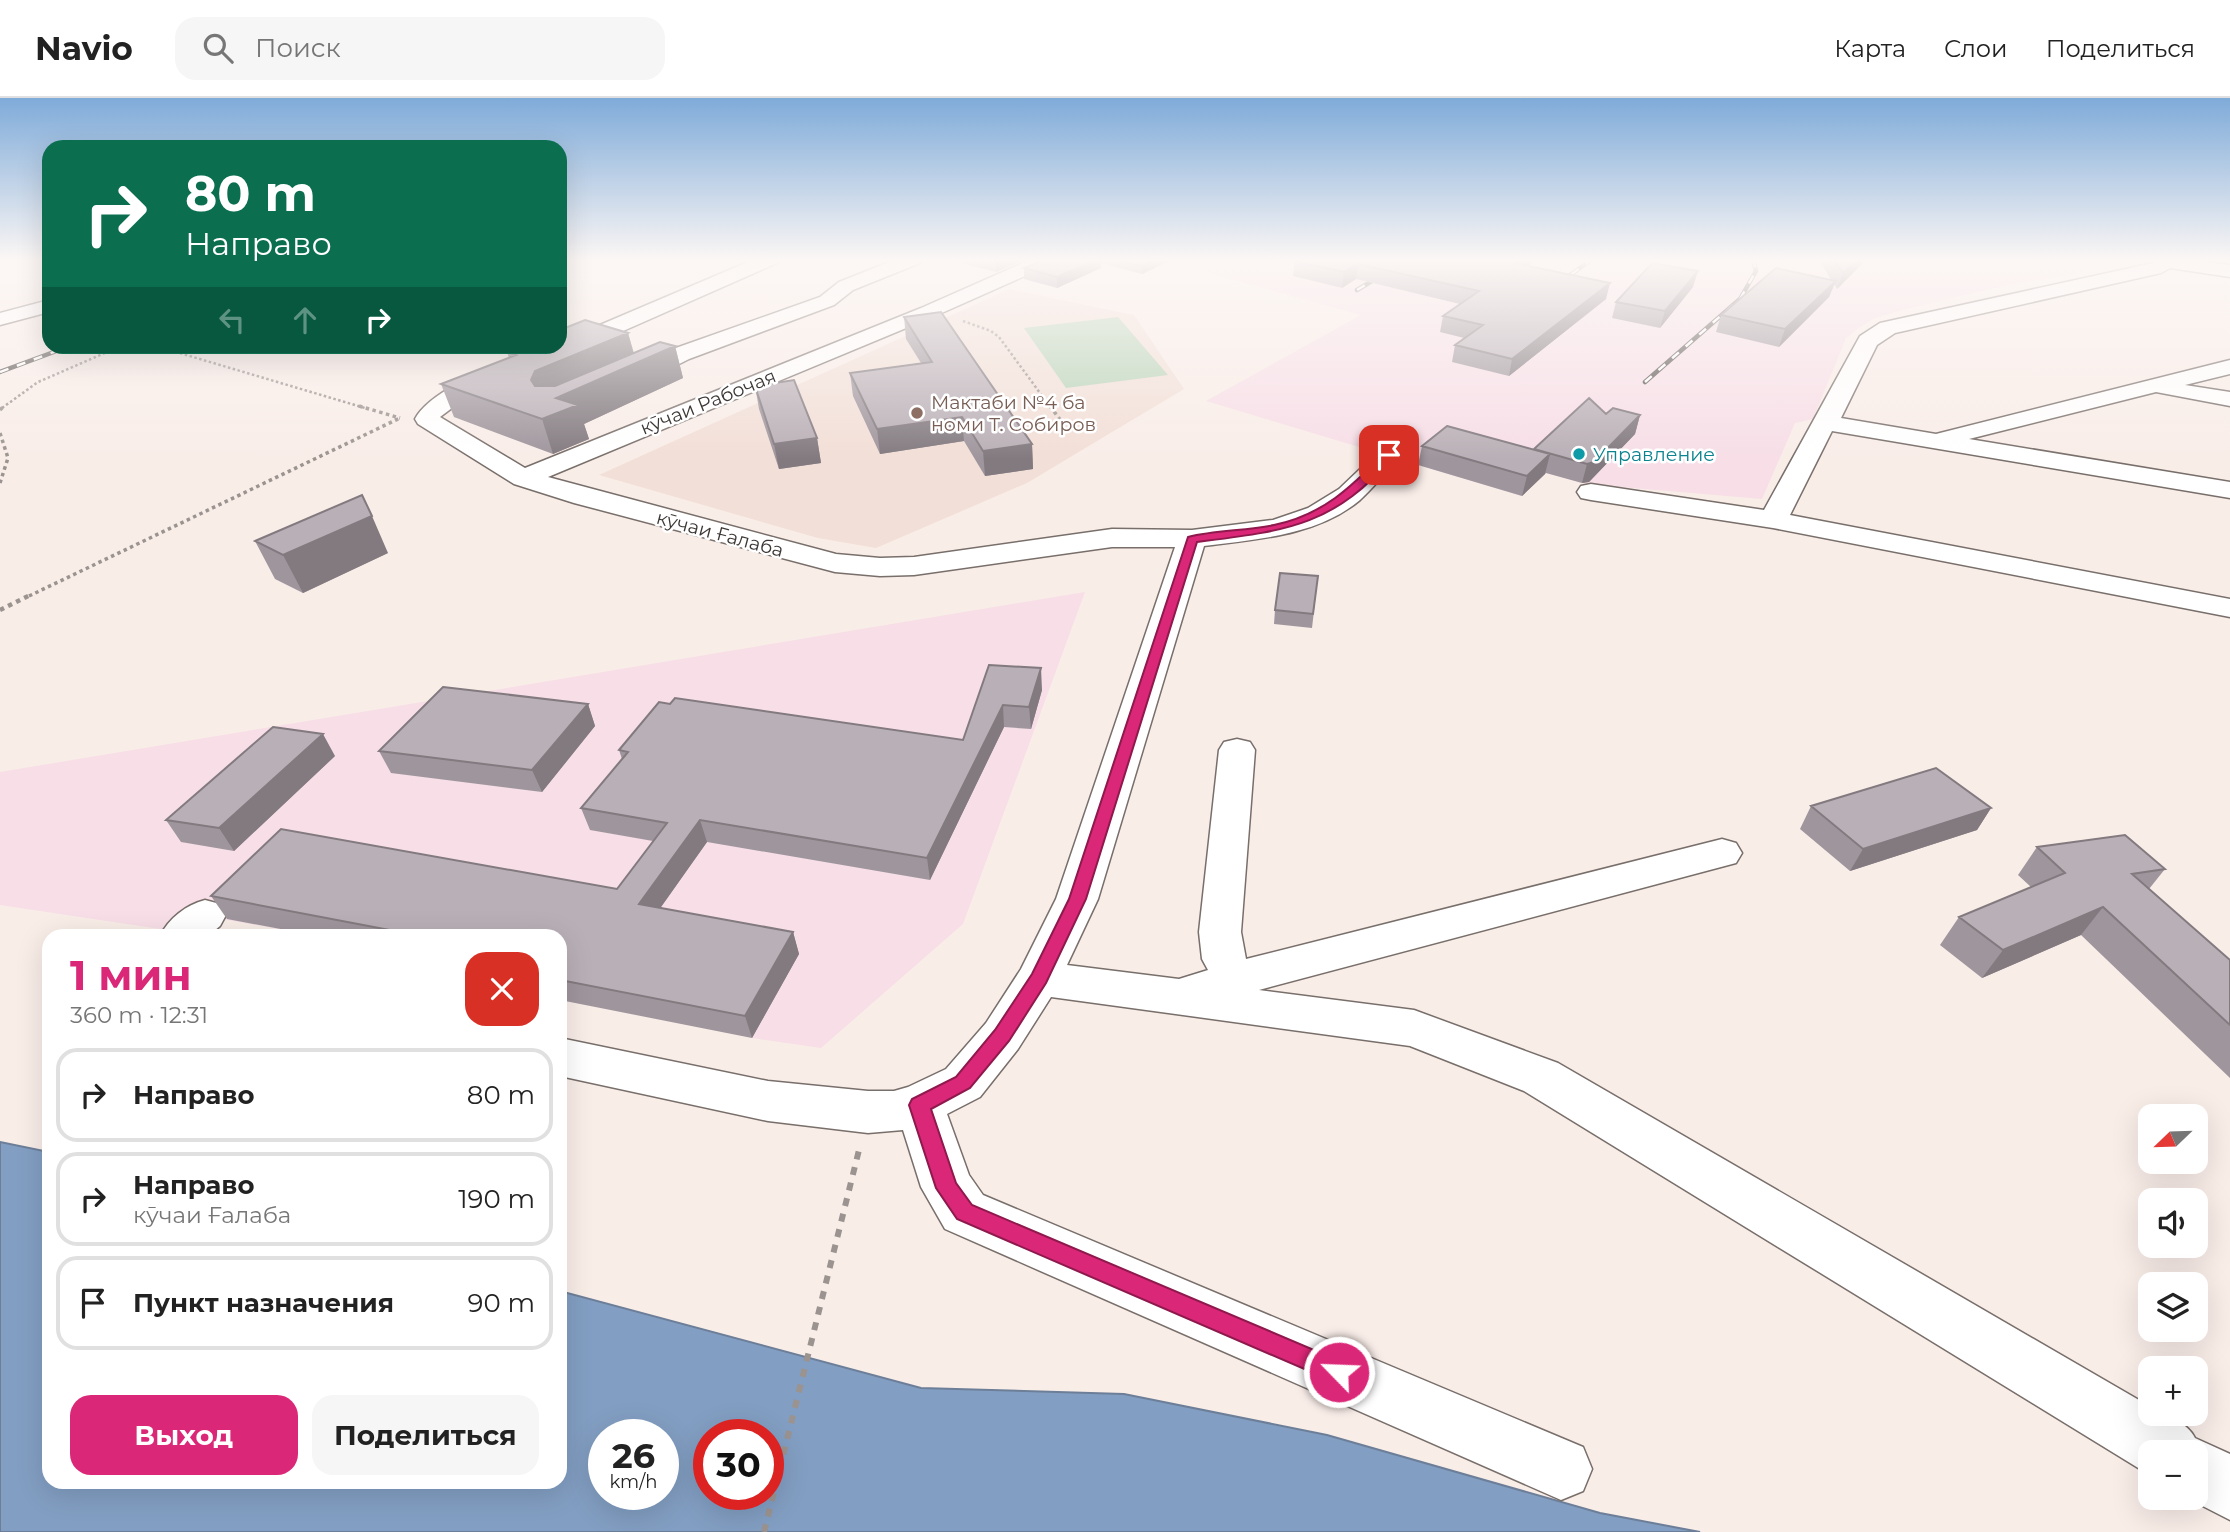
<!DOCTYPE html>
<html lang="ru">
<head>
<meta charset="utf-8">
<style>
  :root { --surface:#fff; --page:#f6f6f6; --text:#222; --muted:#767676; --line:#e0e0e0; --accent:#db2777 }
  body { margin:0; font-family:Montserrat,sans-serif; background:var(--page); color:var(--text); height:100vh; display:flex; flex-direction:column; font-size:26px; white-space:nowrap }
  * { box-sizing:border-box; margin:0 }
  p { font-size:23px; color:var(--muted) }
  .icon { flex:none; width:38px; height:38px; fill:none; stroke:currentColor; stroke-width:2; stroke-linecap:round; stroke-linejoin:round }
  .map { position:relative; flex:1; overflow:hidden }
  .details { position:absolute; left:42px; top:831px; width:525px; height:560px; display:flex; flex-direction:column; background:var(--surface); border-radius:21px; box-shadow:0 7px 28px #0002 }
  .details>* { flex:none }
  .hud { position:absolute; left:42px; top:42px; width:525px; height:214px; border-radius:21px; box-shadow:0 7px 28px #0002; background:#0b6e4f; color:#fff; overflow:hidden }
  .needle { width:46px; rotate:247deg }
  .controls { position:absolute; left:2138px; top:1006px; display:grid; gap:14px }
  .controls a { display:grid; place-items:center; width:70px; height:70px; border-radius:14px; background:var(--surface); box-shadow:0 7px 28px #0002; font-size:35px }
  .speed { position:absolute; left:588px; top:1321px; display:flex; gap:14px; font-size:35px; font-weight:700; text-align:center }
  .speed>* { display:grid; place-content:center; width:91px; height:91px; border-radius:50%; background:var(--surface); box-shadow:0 7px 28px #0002; line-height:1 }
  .speed small { font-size:18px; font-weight:400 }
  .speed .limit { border:10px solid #d22; background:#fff; color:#111 }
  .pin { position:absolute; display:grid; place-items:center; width:60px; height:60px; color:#fff; margin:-30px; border-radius:14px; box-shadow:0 4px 10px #0006 }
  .me { position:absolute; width:77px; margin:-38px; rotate:294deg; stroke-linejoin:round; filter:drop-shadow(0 0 5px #0008) }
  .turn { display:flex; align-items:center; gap:24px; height:147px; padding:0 28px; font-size:32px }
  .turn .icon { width:91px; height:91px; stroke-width:2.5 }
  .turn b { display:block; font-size:49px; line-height:60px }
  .lanes { display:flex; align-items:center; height:66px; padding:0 28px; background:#0003; justify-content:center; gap:35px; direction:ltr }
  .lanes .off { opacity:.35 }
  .round { display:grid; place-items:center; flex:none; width:74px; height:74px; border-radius:21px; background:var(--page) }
  .summary { display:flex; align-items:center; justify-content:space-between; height:119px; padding:0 28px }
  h1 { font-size:42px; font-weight:700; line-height:52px; color:var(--accent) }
  .action { display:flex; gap:14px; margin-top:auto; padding:14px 28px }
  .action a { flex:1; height:80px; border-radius:21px; background:var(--accent); color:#fff; font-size:28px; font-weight:700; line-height:80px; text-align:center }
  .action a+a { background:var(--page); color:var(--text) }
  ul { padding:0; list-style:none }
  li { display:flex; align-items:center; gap:21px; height:94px; margin:0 14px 10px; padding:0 14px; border:4px solid var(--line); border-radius:21px }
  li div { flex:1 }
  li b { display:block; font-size:26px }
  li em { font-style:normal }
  header { display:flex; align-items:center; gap:42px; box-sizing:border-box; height:98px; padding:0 35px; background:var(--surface); border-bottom:2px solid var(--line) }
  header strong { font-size:33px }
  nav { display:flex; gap:38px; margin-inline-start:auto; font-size:24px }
  .search { width:490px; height:63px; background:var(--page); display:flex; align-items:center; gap:18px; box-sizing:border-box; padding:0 24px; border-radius:21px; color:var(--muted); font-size:26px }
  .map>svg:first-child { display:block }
</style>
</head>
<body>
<header>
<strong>Navio</strong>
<div class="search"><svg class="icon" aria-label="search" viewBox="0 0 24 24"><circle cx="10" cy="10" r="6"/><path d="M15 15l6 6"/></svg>Поиск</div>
<nav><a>Карта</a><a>Слои</a><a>Поделиться</a></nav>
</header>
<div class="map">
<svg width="2230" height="1434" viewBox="0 0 2230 1434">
  <rect width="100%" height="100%" fill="#f9ede8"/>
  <path fill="#f2dfd7" d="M1009,191L1134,217L1184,291L1027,385L876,450L818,440L599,377Z"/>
  <path fill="#f7dee7" d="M1157,161H2150L2149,164L2129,167L2008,187L1906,211L1875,220L1860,229L1846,240L1813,321L1795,325L1762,401L1586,386L1546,375L1522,398L1206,303L1361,217Z
    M1085,494L963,826L821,950L752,940L560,838H318L189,815L167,832L0,807V674Z"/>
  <path fill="#b7d3b8" d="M1118,219L1168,277L1066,290L1024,230Z"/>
  <path fill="#829ec2" stroke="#6d7f98" stroke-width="2" fill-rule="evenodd" d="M0,1044L49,1054V1384H560V1193L921,1290L1124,1296L1327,1337L1600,1415L1700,1434H0ZM604,1337H663V1396H604ZM768,1337V1396H709V1337Z"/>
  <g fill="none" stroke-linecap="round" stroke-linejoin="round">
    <g stroke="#786e6a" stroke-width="3">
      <path id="minor" d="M755,161H779L777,165L571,256H555L552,251L560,248V244Z
        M897,161H922L920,165L853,192L834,207L689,261L640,286H624L620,281L624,276L673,251L820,199L839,184Z
        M1032,161H1056L1054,165L935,218L548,379L836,456L880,460L914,459L1112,431L1192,432L1273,422L1308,410L1339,391L1380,352L1389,349L1398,352L1402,357L1398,362C1385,375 1373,390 1360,402C1317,438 1257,441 1204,448L1098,801L1067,867L1179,881L1208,872L1202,861L1199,834L1219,652L1224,644L1237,641L1250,644L1255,652L1241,834L1246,861L1722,741L1736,745L1742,755L1736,765L1259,892L1414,912L1558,965L2151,1309V1316C2166,1316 2188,1325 2195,1340L2230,1356V1422L2187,1400H2196V1354H2151V1376H2148L1524,993L1410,948L1051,899L1018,951L980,999L947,1016L969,1077L983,1097L1583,1349L1592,1371L1583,1393L1561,1402L945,1131L921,1089L903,1032L868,1035L768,1023L560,978V940L768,983L868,993H894L908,989L946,971L986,925L1021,871L1056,801L1175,449H1112L914,477L880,478L835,474L574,405L514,386L418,326L415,321C426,299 479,269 503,275L507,280L503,285L464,301L440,319L525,370L921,210Z
        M2155,161H2182L2230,167V179L2170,170L2161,175L1895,235L1877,247L1841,320L1936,336L2230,262V276L2185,287L2230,294V308L2156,294L1969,341L2230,384V400L1832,333L1790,417L2230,501V519L1773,430L1591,402L1581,400L1577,394L1581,388L1591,386L1764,412L1860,238L1880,225L2153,165Z
        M205,802L220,806L226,817L220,828L208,838H160C169,820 186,807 205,802Z"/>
    </g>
    <g stroke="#786e6a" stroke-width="3">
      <path id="major" d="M49,202V214L0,227V215Z"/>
    </g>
    <path stroke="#9b938f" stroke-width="2.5" stroke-dasharray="2.5 2.5" stroke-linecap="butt" d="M963,223L991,233L999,239L1051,310
      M156,248L365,310
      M2,310L38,284L121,248"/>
    <path stroke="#9b938f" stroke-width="3.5" stroke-dasharray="3.5 3.5" stroke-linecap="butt" d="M359,308L400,320
      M1050,308L1064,327
      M0,312L4,308
      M0,335L8,360L0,385
      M29,498L400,320"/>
    <path stroke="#9b938f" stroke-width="4.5" stroke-dasharray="4.5 4.5" stroke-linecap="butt" d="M0,512L32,496"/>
    <path stroke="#9b938f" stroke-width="6" stroke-dasharray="8 8" stroke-linecap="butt" d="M764,1434L860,1048"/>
    <use href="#minor" fill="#fff" fill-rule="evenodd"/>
    <use href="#major" fill="#fff" fill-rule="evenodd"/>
    <g stroke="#544e4b" stroke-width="4.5">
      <path id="rail" d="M2052,161L2055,162
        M1557,187L1592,161
        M1357,192L1409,161
        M0,274L70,248
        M1645,284L1740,201L1756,173L1753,161"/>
    </g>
    <use href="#rail" stroke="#fff" stroke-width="2.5" stroke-dasharray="9" stroke-linecap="butt"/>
  </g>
  <path fill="#9f969d" d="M946,161H1026L996,174Z
    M1046,161H1173L1142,176L1101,165V170L1057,190L1024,181V170Z
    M1299,161H1537L1528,168L1606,201L1509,278L1452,264L1455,247L1464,240L1440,234L1443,218L1460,206L1356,181L1342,190L1293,178L1295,163Z
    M1819,161H1867L1837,191L1834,186L1829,199L1779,249L1716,234L1721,217L1831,182Z
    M1693,189L1660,230L1612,220L1616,204Z
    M904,219L1032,346L1033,371L985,378L964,343L880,356L853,298L850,275L921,265L906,241Z
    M628,235L634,255L675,248L683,280L584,326L589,341L553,356L454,319L441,286L509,260L507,254Z
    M755,288L817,340L821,365L779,371L759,311Z
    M1606,316L1640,317L1635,336L1589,384L1582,385L1546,375L1522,398L1418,367L1422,348L1534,352Z
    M255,443L388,455L303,495L275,481Z
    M1318,478L1312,530L1274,526L1275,512Z
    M989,567L1042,592L1031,631L1004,629L930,782L707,744L660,810L793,834L799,856L752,940L560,902V838H318L227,821L211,798L617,791L653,743L590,732L581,710L622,661L619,652L963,642Z
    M588,606L595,628L542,694L391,675L379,653Z
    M335,658L234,753L181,744L166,722Z
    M1811,708L1991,710L1977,732L1850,773L1800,731Z
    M2037,749L2165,771L2149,791L2230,862V980L2081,837L1982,880L1940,847L1959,819L2031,789L2018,777Z"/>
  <path fill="#827a7f" d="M996,161H1026L996,174Z
    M1098,161H1101V170L1057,190V179Z
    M1158,161H1173L1142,176V168Z
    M1520,161H1537L1511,180L1514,165Z
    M1858,161H1867L1837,191L1843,175Z
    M1358,166L1356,181L1342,190L1344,174Z
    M1698,173L1693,189L1660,230L1665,213Z
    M1836,183L1829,199L1779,249L1785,231Z
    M1610,185L1606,201L1509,278L1512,261Z
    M628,235L636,265L675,248L683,280L584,326L589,341L553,356L542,321L546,307L531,282L535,273Z
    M1640,317L1635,336L1589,384L1582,385L1587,366Z
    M962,319L964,343L880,356L877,331Z
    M817,340L821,365L779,371L774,346Z
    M1032,346L1033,371L985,378L983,353Z
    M1550,356L1545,376L1522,398L1527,378Z
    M372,418L388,455L303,495L283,457Z
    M1041,570L1042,592L1031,631L1029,609Z
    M588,606L595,628L542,694L532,672Z
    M1003,607L1004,629L930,782L927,760Z
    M323,636L335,658L234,753L219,730Z
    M1991,710L1977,732L1850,773L1863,751Z
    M700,722L707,744L647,829L639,806Z
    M2103,809L2081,837L1982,880L2003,852Z
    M793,834L799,856L752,940L745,918Z"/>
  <path fill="#b9afb6" stroke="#827a7f" stroke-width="2" d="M1046,161H1098L1057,179L1024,170Z
    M1111,161H1158L1142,168Z
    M1299,161H1520L1514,165L1610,185L1512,261L1455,247L1483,227L1443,218L1479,193L1358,166L1344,174L1295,163Z
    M1834,161H1858L1843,175Z
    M1652,165L1698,173L1665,213L1616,204Z
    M1776,170L1836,183L1785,231L1721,217Z
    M941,214L1032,346L983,353L962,319L877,331L850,275L932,264L904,219Z
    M585,222L628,235L535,273L531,282L535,288H555L660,244L675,248L556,300L578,307L542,321L441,286L516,257L507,254L520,248H560V232Z
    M794,282L817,340L774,346L755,288Z
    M1589,300L1606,316L1613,310L1640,317L1594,364L1587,366L1534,351Z
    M1447,328L1550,356L1527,378L1422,348Z
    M362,397L372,418L283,457L255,443Z
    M1280,475L1318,478L1313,516L1275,512Z
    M989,567L1041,570L1029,609L1003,607L927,760L700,722L639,806L793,834L745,918L560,882V838H421L211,798L281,731L617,791L667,725L581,710L628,654L619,652L659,604L670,606L675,600L963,642Z
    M443,589L588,606L532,672L379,653Z
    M273,629L323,636L219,730L166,722Z
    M1936,670L1991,710L1863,751L1811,708Z
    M2125,737L2165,771L2132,776L2230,862V927L2103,809L2003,852L1959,819L2065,775L2037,749Z"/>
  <linearGradient id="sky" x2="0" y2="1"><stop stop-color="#7fabd9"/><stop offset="0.45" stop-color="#fcf7f5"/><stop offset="1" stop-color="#fcf7f5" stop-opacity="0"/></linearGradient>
  <rect width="2230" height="361" fill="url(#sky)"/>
  <path fill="#db2777" stroke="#8e194d" stroke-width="2" d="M1385,355L1394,357C1335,429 1284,433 1197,444L1086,801L1046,885L1009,943L970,990L931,1011L956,1085L972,1107L1347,1266L1351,1274L1347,1283L1339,1286L957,1121L936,1090L909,1007L912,1001L956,979L995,932L1032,876L1069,801L1188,439C1216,432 1245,433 1274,427C1323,417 1351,389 1385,355Z"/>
  <circle fill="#8d6e63" stroke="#fff" stroke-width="2.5" cx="917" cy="315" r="7"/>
  <circle fill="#0f9aa8" stroke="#fff" stroke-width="2.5" cx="1579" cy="356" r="7"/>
  <g text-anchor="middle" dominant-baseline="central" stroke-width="5" stroke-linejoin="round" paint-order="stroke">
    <g font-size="19" fill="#3c3735" stroke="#fff">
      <text transform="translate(708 304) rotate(-22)">кӯчаи Рабочая</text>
      <text transform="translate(720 436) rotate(15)">кӯчаи Ғалаба</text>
    </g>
    <g font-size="19" fill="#785e54" stroke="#fff" text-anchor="start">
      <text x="931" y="304">Мактаби №4 ба<tspan x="931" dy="22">номи Т. Собиров</tspan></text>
    </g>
    <g font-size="19" fill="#0d838f" stroke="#fff" text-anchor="start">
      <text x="1593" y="356">Управление</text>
    </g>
  </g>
</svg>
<div class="controls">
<a><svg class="needle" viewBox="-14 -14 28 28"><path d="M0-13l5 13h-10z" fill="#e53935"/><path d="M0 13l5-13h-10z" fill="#767676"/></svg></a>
<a><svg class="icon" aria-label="sound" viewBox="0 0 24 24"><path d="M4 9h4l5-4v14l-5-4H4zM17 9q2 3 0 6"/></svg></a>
<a><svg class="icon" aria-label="layers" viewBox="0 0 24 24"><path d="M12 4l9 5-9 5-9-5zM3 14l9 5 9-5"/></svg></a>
<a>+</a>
<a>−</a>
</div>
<div class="speed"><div>26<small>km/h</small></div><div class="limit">30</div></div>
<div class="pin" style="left:1389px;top:357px;background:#d93025"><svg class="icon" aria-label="arrive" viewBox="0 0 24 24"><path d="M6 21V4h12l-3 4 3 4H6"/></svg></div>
<svg class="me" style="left:1339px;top:1274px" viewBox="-20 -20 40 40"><circle r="17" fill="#db2777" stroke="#fff" stroke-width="3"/><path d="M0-11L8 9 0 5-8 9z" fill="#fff"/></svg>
<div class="hud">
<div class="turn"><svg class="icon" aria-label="right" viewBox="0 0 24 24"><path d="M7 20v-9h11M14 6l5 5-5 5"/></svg><div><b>80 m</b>Направо</div></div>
<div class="lanes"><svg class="icon off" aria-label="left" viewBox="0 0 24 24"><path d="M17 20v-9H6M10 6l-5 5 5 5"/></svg><svg class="icon off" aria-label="ahead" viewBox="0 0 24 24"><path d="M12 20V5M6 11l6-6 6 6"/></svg><svg class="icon" aria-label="right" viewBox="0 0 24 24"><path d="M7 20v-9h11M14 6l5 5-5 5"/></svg></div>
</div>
<section class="details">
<div class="summary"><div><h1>1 мин</h1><p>360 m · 12:31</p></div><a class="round" style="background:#d93025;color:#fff"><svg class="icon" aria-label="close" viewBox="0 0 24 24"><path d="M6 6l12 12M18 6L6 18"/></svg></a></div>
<ul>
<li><svg class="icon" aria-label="right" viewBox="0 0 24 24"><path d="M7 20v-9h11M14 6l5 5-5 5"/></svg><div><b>Направо</b></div><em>80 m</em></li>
<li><svg class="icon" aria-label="right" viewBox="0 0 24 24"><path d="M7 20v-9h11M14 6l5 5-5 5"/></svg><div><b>Направо</b><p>кӯчаи Ғалаба</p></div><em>190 m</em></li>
<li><svg class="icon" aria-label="arrive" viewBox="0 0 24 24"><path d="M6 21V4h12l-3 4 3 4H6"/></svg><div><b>Пункт назначения</b></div><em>90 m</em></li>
</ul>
<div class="action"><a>Выход</a><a>Поделиться</a></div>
</section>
</div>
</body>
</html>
